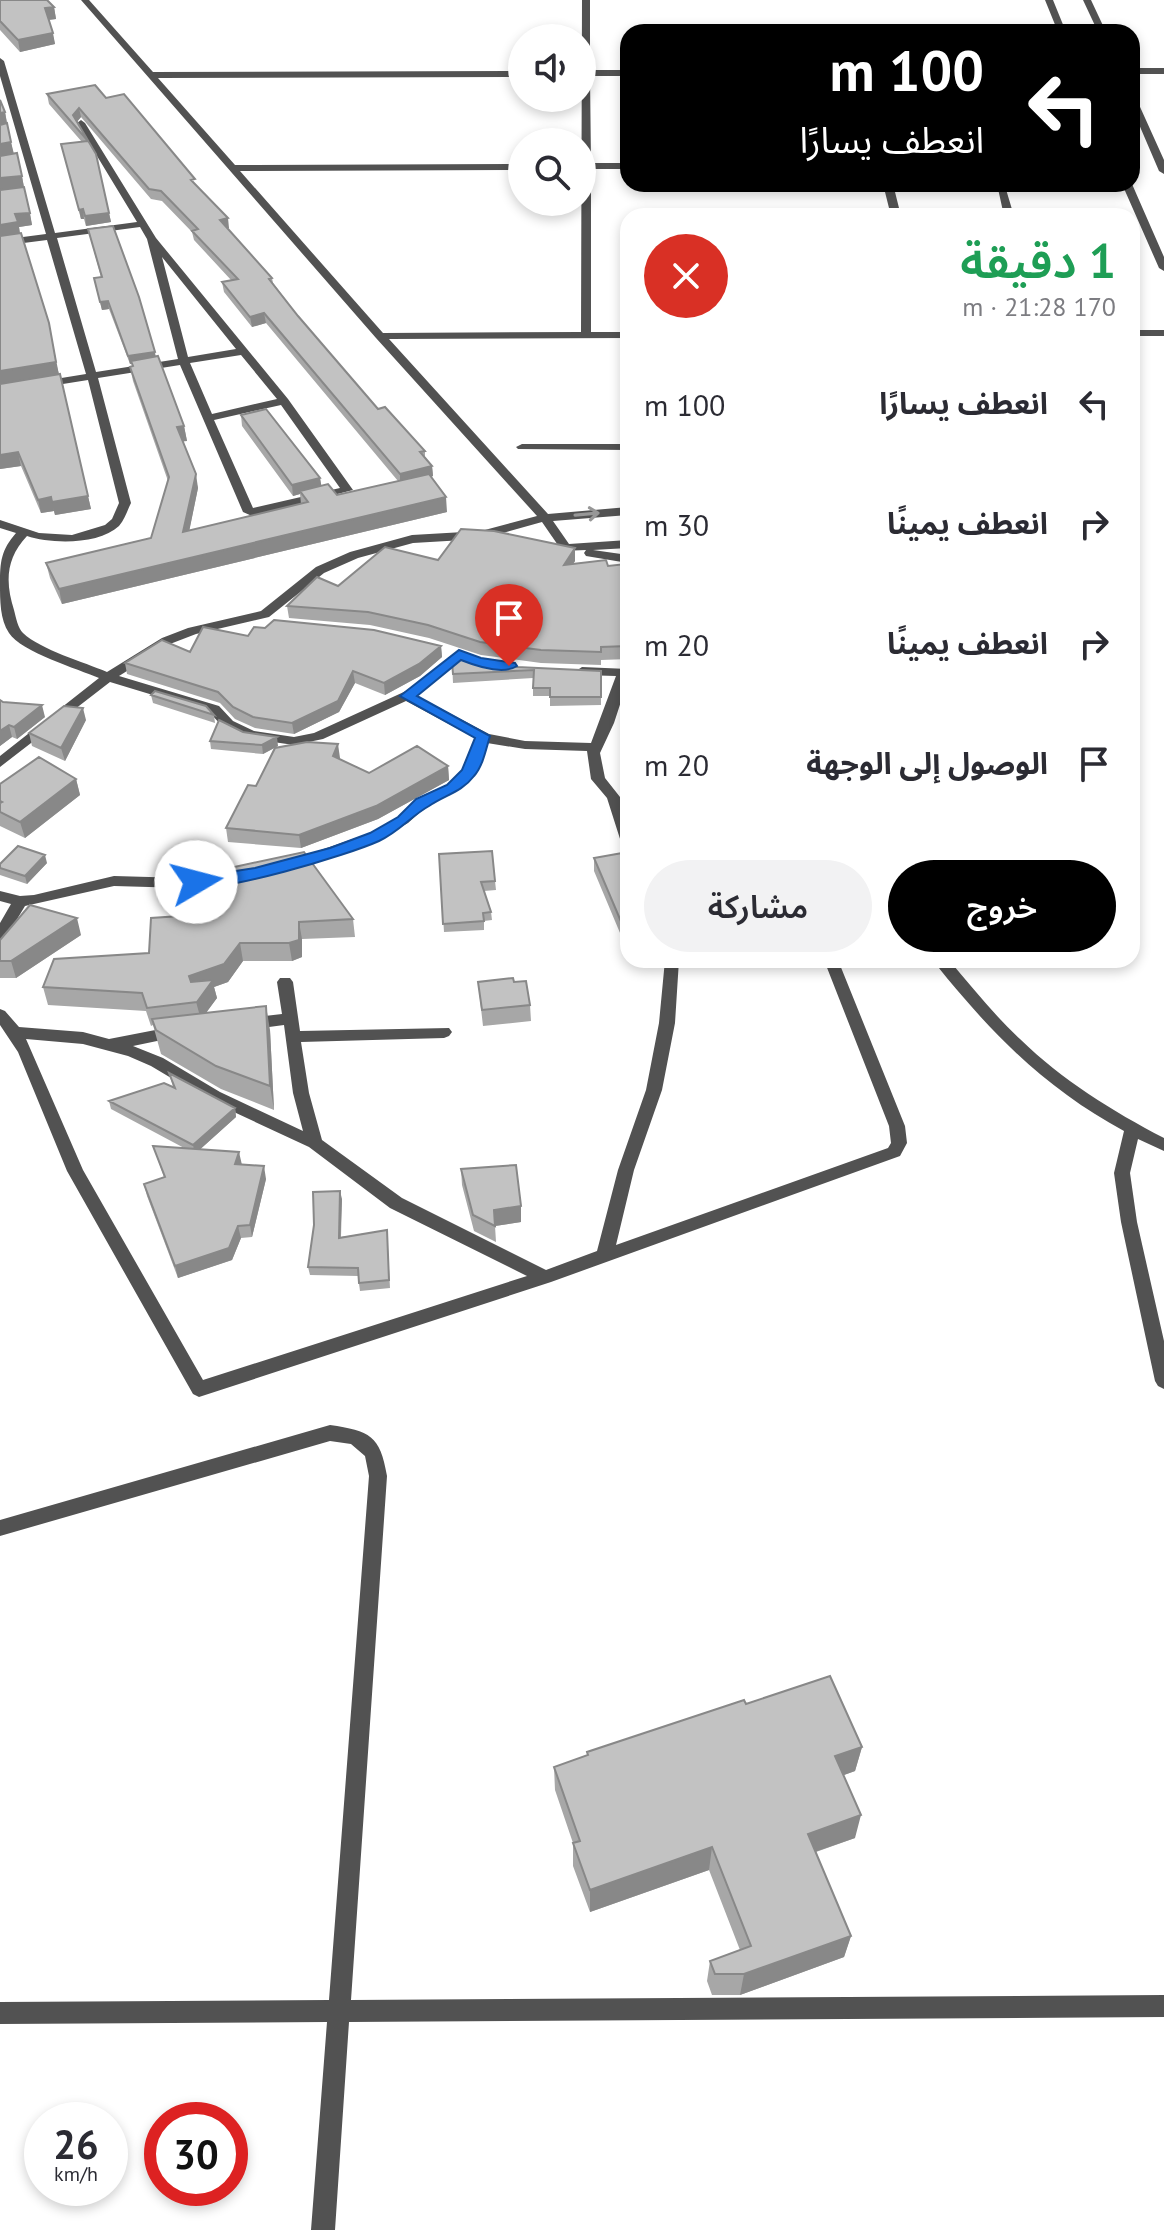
<!DOCTYPE html>
<html lang="ar">
<head>
<meta charset="utf-8">
<style>
  :root { --surface:#fff; --page:#f2f2f3; --text:#2b2b33; --muted:#7c7c81; --accent:#000 }
  body { margin:0; font-family:"PT Sans","Noto Sans Arabic",sans-serif; background:var(--page); color:var(--text); direction:rtl; height:100vh; display:flex; flex-direction:column; font-size:30px; white-space:nowrap }
  * { box-sizing:border-box; margin:0 }
  p { font-size:26px; color:var(--muted) }
  .icon { flex:none; width:44px; height:44px; fill:none; stroke:currentColor; stroke-width:2; stroke-linecap:round; stroke-linejoin:round }
  .map { position:relative; flex:1; overflow:hidden; direction:ltr }
  .details { position:absolute; left:620px; top:208px; width:520px; height:760px; display:flex; flex-direction:column; background:var(--surface); border-radius:24px; box-shadow:0 4px 12px #0003; direction:rtl }
  .details>* { flex:none }
  .hud { position:absolute; left:620px; top:24px; width:520px; height:168px; border-radius:24px; box-shadow:0 4px 12px #0003; direction:rtl; background:#000; color:#fff; overflow:hidden }
  .controls { position:absolute; left:508px; top:24px; display:grid; gap:16px }
  .controls a { display:grid; place-items:center; width:88px; height:88px; border-radius:50%; background:var(--surface); box-shadow:0 4px 12px #0003; font-size:40px }
  .speed { position:absolute; left:24px; top:2102px; display:flex; gap:16px; font-size:40px; font-weight:700; text-align:center }
  .speed>* { display:grid; place-content:center; width:104px; height:104px; border-radius:50%; background:var(--surface); box-shadow:0 4px 12px #0003; line-height:1 }
  .speed small { font-size:20px; font-weight:400 }
  .speed .limit { border:12px solid #d22; background:#fff; color:#111 }
  .pin { position:absolute; display:grid; place-items:center; width:68px; height:68px; color:#fff; margin:-82px -34px; border-radius:50% 50% 50% 0; rotate:-45deg; box-shadow:0 0 8px #0007 }
  .pin .icon { rotate:45deg }
  .me { position:absolute; width:88px; margin:-44px; rotate:82deg; stroke-linejoin:round; filter:drop-shadow(0 0 6px #0008) }
  .turn { display:flex; align-items:center; gap:28px; height:168px; padding:0 24px; font-size:36px }
  .turn .icon { width:104px; height:104px; stroke-width:2.5 }
  .turn b { display:block; font-size:56px; line-height:68px }
  .round { display:grid; place-items:center; flex:none; width:84px; height:84px; border-radius:42px; background:var(--page) }
  .summary { display:flex; align-items:center; justify-content:space-between; height:136px; padding:0 24px }
  h1 { font-size:48px; font-weight:600; line-height:60px; color:#1e9e55 }
  .button { display:flex; gap:16px; margin-top:auto; padding:16px 24px }
  .button a { flex:1; height:92px; border-radius:48px; background:var(--accent); color:#fff; font-size:32px; font-weight:600; line-height:92px; text-align:center }
  .button a+a { background:var(--page); color:var(--text) }
  ul { padding:0; list-style:none }
  li { display:flex; align-items:center; gap:24px; height:120px; padding:0 24px }
  li div { flex:1 }
  li b { display:block; font-size:30px }
  li em { font-style:normal }
  .map>svg:first-child { display:block }
</style>
</head>
<body>
<div class="map">
<svg width="1164" height="2230" viewBox="0 0 1164 2230">
  <rect width="100%" height="100%" fill="#fff"/>
  <g fill="none" stroke-linecap="round" stroke-linejoin="round">
    <path fill="#525252" fill-rule="evenodd" d="M81,0H89L153,72L522,71V77L158,78L235,165L522,164V170L240,171L383,333L581,332L582,0H590V70H628V76H590L591,163H628V169H591V332H628V338L389,339L548,514L628,507V515L553,521L569,544L628,540V548L593,550L628,555V563L586,556L584,553L586,550L562,551L542,522L481,539L413,543L358,558L324,573L269,617L196,634L170,644L119,676L219,706L233,721L254,731L294,737L314,733L406,691L459,650L465,654L464,657L417,696L489,734L525,741L591,743L616,676L582,675L576,671L582,667L628,669V680L614,723L600,753L605,778L620,797L628,821V847L621,842L607,798L591,779L587,751L525,749L487,743L476,772L457,791L427,806L408,823L380,839L296,868H286L284,865L286,862L370,833L398,817L417,800L447,785L463,770L475,738L406,701L323,739L294,745L246,738L223,727L209,712L110,682L0,767V756L99,678C78,669 21,652 9,633C0,620 0,600 0,584C0,562 1,550 16,533L0,528V520L39,533L72,535L105,525L112,519L119,503L88,380L0,394V388L86,374L47,240L0,246V240L46,234L0,76V58L4,61L55,233L137,222L77,123L81,120L85,123L156,238L288,399L353,490L252,516L243,512L180,365L98,378L131,503C127,511 125,519 119,526C99,545 51,544 27,536C6,558 5,582 14,610C16,618 18,628 23,633C41,650 84,662 107,672L162,638L188,628L261,611L316,567L350,552L412,535L481,531L537,516L376,338ZM140,227L147,239L178,359L96,372L57,238ZM162,257L236,349L188,357ZM241,355L277,399L212,414L190,363ZM281,405L340,488L253,508L214,420Z
      M1045,0H1053L1066,32H1058Z
      M1083,0H1091L1106,32H1098Z
      M1132,68H1164V74H1132Z
      M1132,95L1136,98L1164,160V174L1159,171L1132,108Z
      M883,184H893L901,216H891Z
      M997,184L1005,186L1014,216H1004Z
      M1122,184H1132L1164,257V271L1159,268Z
      M1132,330H1164V336H1132Z
      M522,444H628V450L518,449L516,447Z
      M241,871L248,876L246,879L184,888L114,886L25,906L5,939L0,940V923L11,904L0,901V891L20,896L34,895L114,876L184,878Z
      M665,960H679L675,1023L662,1090L634,1170L616,1245L888,1148L891,1143L889,1126L824,960H838L905,1126L907,1143L900,1156L551,1282L199,1397L193,1394L67,1171L18,1052L0,1025V1009L5,1011L19,1027L83,1032L109,1039L176,1026L181,1028L184,1032L181,1036L133,1046L163,1058L220,1092L303,1131L293,1093L284,1025L247,1030L239,1024L247,1018L282,1014L277,982L280,978H290L293,982L300,1031L449,1028L452,1032L449,1036L444,1038L301,1042L309,1093L322,1140L402,1198L546,1270L597,1251L618,1170L646,1090L659,1023ZM26,1039L83,1044L128,1056L151,1066L208,1100L309,1147L390,1208L527,1276L203,1380L83,1170Z
      M933,960H949C972,987 994,1015 1020,1039C1062,1080 1112,1111 1164,1138V1151L1138,1139L1130,1173L1137,1222L1164,1341V1389L1158,1386L1155,1381L1121,1222L1114,1173L1124,1131C1061,1097 1010,1052 964,998C953,985 942,973 933,960Z
      M330,1425C370,1431 380,1435 387,1476L351,2000L1164,1995V2017L349,2022L335,2230H311L327,2022L0,2024V2002L329,2000L369,1476L365,1456L351,1444L330,1441L0,1536V1520Z"/>
  </g>
  <path fill="#a7a7a7" d="M0,0L54,7L56,19L49,20L55,44L20,52L0,30Z
    M47,94L106,98L196,185L229,228H227L272,278L273,283L298,316L378,409L425,451V457L432,466L433,476L431,477L447,512L62,604L50,578L46,563L151,538L168,481L133,381L130,367L132,366V363L130,364L109,309L102,310L94,278L101,277L88,229L156,357L184,426L187,441H183L198,488L189,531L301,504L300,494L293,496L242,426L241,415L320,478L321,486L337,495L398,481L266,323L252,327L224,292L222,282L231,280L194,240L192,232L162,201L151,199L81,117L77,122L96,154L111,222L86,226L84,219H81L61,144L82,142L49,104Z
    M5,112L13,153H17L32,225L19,227L20,234L59,374L91,509L55,515L54,511L41,513L21,466L0,469Z
    M575,548V561L573,564L628,570V659L601,660V665L541,663L481,655L429,638L370,625L289,618L287,606L338,586L438,560Z
    M248,636L441,646L442,657L420,676L385,695L355,683L339,712L294,734L255,728L235,719L220,703L127,674L125,663L190,652Z
    M452,662L517,667L601,671V705L550,706V696H533V678L453,683Z
    M151,695L214,715L215,723L153,703Z
    M3,702L45,717L17,739L12,737L0,746Z
    M86,720L65,761L32,746L29,733Z
    M243,732L278,746L263,754L211,749L210,741Z
    M340,758L339,759L369,773L448,766L449,780L378,819L301,848L228,842L226,828L256,786Z
    M76,779L80,795L25,838L0,826V784Z
    M628,852V952L594,871V858Z
    M439,854L495,881L496,890L484,891L491,912L492,920L484,921V930L444,932Z
    M47,863L27,884L0,875V864Z
    M225,869L353,919L355,937L302,939V957L292,961H243L228,982L214,987L217,998L206,1012L270,1030L274,1110L221,1089L161,1054L153,1025L151,1026L146,1011L48,1005L43,987L149,953L189,916L184,906L180,888L221,885L227,878Z
    M81,935L16,978H0V940Z
    M696,960H799L798,962L697,964Z
    M478,982H514L530,1005L531,1021L483,1026Z
    M169,1073L235,1108L236,1117L199,1150L242,1165L266,1179L252,1237L241,1238L232,1260L178,1278L147,1196L144,1184L164,1177L153,1146L186,1149L111,1109L109,1101L173,1087Z
    M461,1169L521,1206V1222L495,1226L496,1242L474,1231L462,1185Z
    M342,1199L341,1237L387,1230L390,1288L360,1291L358,1276L310,1275L308,1267Z
    M746,1704L862,1747L855,1771L844,1775L855,1838L816,1852L851,1936L844,1957L740,1995H712L707,1981L710,1961L740,1950L709,1870L590,1912L573,1866V1843L555,1790L554,1767L587,1756V1752Z"/>
  <path fill="#888" d="M54,7L56,19L47,20L45,8Z
    M53,33L55,44L20,52L18,40Z
    M79,108L81,117L74,125L73,115Z
    M5,112L7,124L0,126V113Z
    M11,142L14,154L0,157V144Z
    M22,176L24,188L0,191V178Z
    M83,209L84,219H81L79,210Z
    M30,213L32,225L19,227L20,234L0,238V225L15,214Z
    M109,213L111,222L86,226L85,216Z
    M228,218L229,228L221,230L220,220Z
    M108,301L109,309L102,310L100,302Z
    M264,313L266,323L252,327L250,317Z
    M49,323L59,375L0,385V371Z
    M155,352L156,359L130,364L128,356Z
    M184,426L187,441L179,442L177,427Z
    M18,452L21,466L0,469V455Z
    M432,466L433,476L400,485V474Z
    M196,474L198,488L186,547L183,532Z
    M320,478L322,489L300,491V494L293,496L292,485Z
    M88,496L91,509L55,515L52,502Z
    M51,497L54,511L41,513L38,500Z
    M446,497L447,512L62,604L59,589Z
    M575,548V561L564,577V565Z
    M441,646L442,657L420,676L385,695L384,683Z
    M353,671L355,683L339,712L294,734L292,723Z
    M42,705L45,717L17,739L14,727Z
    M83,708L86,720L65,761L61,748Z
    M9,725L12,737L0,746V731Z
    M277,737L278,746L263,754L262,745Z
    M338,744L340,758L335,770L333,756Z
    M448,766L449,780L378,819L301,848L299,835Z
    M76,779L80,795L25,838L20,822Z
    M45,855L47,863L27,884L25,876Z
    M77,918L81,935L16,978L11,961Z
    M299,922L302,939V957L292,961L289,943Z
    M240,943L243,961L228,982L214,987L217,998L201,1020L189,976Z
    M266,1006L270,1030L274,1110L270,1086Z
    M235,1108L236,1117L195,1154L193,1145Z
    M239,1152L242,1165L235,1164Z
    M264,1166L266,1179L252,1237L250,1225Z
    M340,1191L342,1199L340,1246L339,1238Z
    M521,1206V1222L495,1226L494,1210Z
    M238,1226L241,1238L232,1260L178,1278L175,1266Z
    M862,1747L855,1771L830,1780L835,1756Z
    M861,1815L855,1838L803,1856L808,1834Z
    M712,1847L709,1870L590,1912V1890Z
    M851,1936L844,1957L740,1995L744,1974Z"/>
  <path fill="#c2c2c2" stroke="#888" stroke-width="2" d="M0,0H47L54,7L45,8L53,33L18,40L0,21Z
    M95,85L106,98L124,94L195,179L191,180L228,218L220,220L272,278L269,279L298,316L378,409L385,407L425,451L420,452L432,466L400,474L264,313L250,317L222,282L238,279L192,231L198,229L161,191L149,189L79,108L73,115L96,154L109,213L85,216L83,209L79,210L61,144L88,141L47,94Z
    M0,100L5,112L0,113Z
    M7,123L11,142L0,144V125Z
    M17,153L22,176L0,178V156Z
    M24,187L30,213L15,214L18,222L0,225V190Z
    M113,226L139,297L155,352L128,356L108,301L100,302L94,278L102,277L88,229Z
    M21,233L49,323L56,362L0,371V236Z
    M158,356L184,426L177,427L196,474L183,532L308,502L300,491L328,484L337,495L429,474L446,497L59,589L46,563L151,538L169,477L130,367L133,366L131,361Z
    M60,374L88,496L52,502L51,497L38,500L18,452L0,455V384Z
    M266,409L320,478L292,485L241,415Z
    M461,529L494,531L575,548L564,565L606,560L608,566L626,564L628,570V646L601,647V652L541,650L480,642L428,625L368,612L287,606L317,577L338,586L385,547L438,560Z
    M274,620L374,630L441,646L419,664L384,683L353,671L338,701L292,723L253,717L233,707L218,692L125,663L162,640L190,652L203,627L248,636L254,627L265,628Z
    M460,655L517,667L601,671V697H550V688H533L534,670L453,674L452,662Z
    M155,691L206,706L214,715L151,695Z
    M0,700L3,702L42,705L14,727L9,725L0,731Z
    M64,706L83,708L61,748L29,733Z
    M219,720L243,732L277,737L262,745L210,741Z
    M307,742L338,744L333,756L369,773L417,746L448,766L376,806L299,835L226,828L248,785L256,786L275,748Z
    M39,757L76,779L20,822L0,812V803L2,802L0,801V784Z
    M18,846L45,855L25,876L0,868V864Z
    M492,851L495,881L481,882L491,912L483,913L484,921L443,924L439,854Z
    M304,852L353,919L299,922V940L289,943H240L224,964L189,976L191,982L213,980L197,1002L147,1008L142,993L43,987L54,959L149,953L151,918L195,915L180,888L221,885V879L228,878L225,869Z
    M628,852V875H626L628,880V938L594,858Z
    M30,905L77,918L11,961H0V940Z
    M513,978L514,982L526,981L530,1005L482,1010L478,982Z
    M266,1006L270,1086L216,1066L156,1030L152,1019Z
    M169,1073L235,1108L193,1145L109,1101L164,1083L175,1088Z
    M153,1146L239,1152L235,1164L264,1166L250,1225L238,1226L229,1248L175,1266L144,1184L165,1177Z
    M516,1165L521,1206L494,1210L495,1226L473,1215L461,1169Z
    M340,1191L339,1238L387,1230L389,1280L359,1283L358,1268L308,1267L314,1225L313,1192Z
    M830,1676L862,1747L835,1756L861,1815L808,1834L851,1936L744,1974H715L710,1961L751,1946L712,1847L590,1890L573,1843L580,1841L554,1767L588,1755L587,1752L744,1700L746,1704Z"/>
  <defs><path id="oneway-shaft" d="M-6 0H5M1.5-3L5.5 0L1.5 3" fill="none" stroke-width="1.6" stroke-linecap="round" stroke-linejoin="round" transform="scale(2)"/></defs>
  <use stroke="#979797" href="#oneway-shaft" transform="translate(587 514) rotate(-5)"/>
  <path fill="#1a73e8" stroke="#114b97" stroke-width="2" d="M459,650L481,658L515,663L517,666C503,675 476,666 461,660L417,696L490,736C486,749 483,766 474,776C462,792 445,795 429,806C411,816 399,832 379,841C348,855 220,894 190,886V878L255,868L330,848L370,833L398,817L416,799L447,785L462,770L475,738L400,696Z"/>
</svg>
<div class="controls">
<a><svg class="icon" aria-label="sound" viewBox="0 0 24 24"><path d="M4 9h4l5-4v14l-5-4H4zM17 9q2 3 0 6"/></svg></a>
<a><svg class="icon" aria-label="search" viewBox="0 0 24 24"><circle cx="10" cy="10" r="6"/><path d="M15 15l6 6"/></svg></a>
</div>
<div class="speed"><div>26<small>km/h</small></div><div class="limit">30</div></div>
<div class="pin" style="left:509px;top:666px;background:#d93025"><svg class="icon" aria-label="arrive" viewBox="0 0 24 24"><path d="M6 21V4h12l-3 4 3 4H6"/></svg></div>
<svg class="me" style="left:196px;top:882px" viewBox="-20 -20 40 40"><circle r="19" fill="#fff"/><path d="M0-13L10 11 0 6-10 11z" fill="#1a73e8"/></svg>
<div class="hud">
<div class="turn"><svg class="icon" aria-label="left" viewBox="0 0 24 24"><path d="M17 20v-9H6M10 6l-5 5 5 5"/></svg><div><b>100 m</b>انعطف يسارًا</div></div>
</div>
<section class="details">
<div class="summary"><div><h1>1 دقيقة</h1><p>170 m · 21:28</p></div><a class="round" style="background:#d93025;color:#fff"><svg class="icon" aria-label="close" viewBox="0 0 24 24"><path d="M6 6l12 12M18 6L6 18"/></svg></a></div>
<ul>
<li><svg class="icon" aria-label="left" viewBox="0 0 24 24"><path d="M17 20v-9H6M10 6l-5 5 5 5"/></svg><div><b>انعطف يسارًا</b></div><em>100 m</em></li>
<li><svg class="icon" aria-label="right" viewBox="0 0 24 24"><path d="M7 20v-9h11M14 6l5 5-5 5"/></svg><div><b>انعطف يمينًا</b></div><em>30 m</em></li>
<li><svg class="icon" aria-label="right" viewBox="0 0 24 24"><path d="M7 20v-9h11M14 6l5 5-5 5"/></svg><div><b>انعطف يمينًا</b></div><em>20 m</em></li>
<li><svg class="icon" aria-label="arrive" viewBox="0 0 24 24"><path d="M6 21V4h12l-3 4 3 4H6"/></svg><div><b>الوصول إلى الوجهة</b></div><em>20 m</em></li>
</ul>
<div class="button"><a>خروج</a><a>مشاركة</a></div>
</section>
</div>
</body>
</html>
